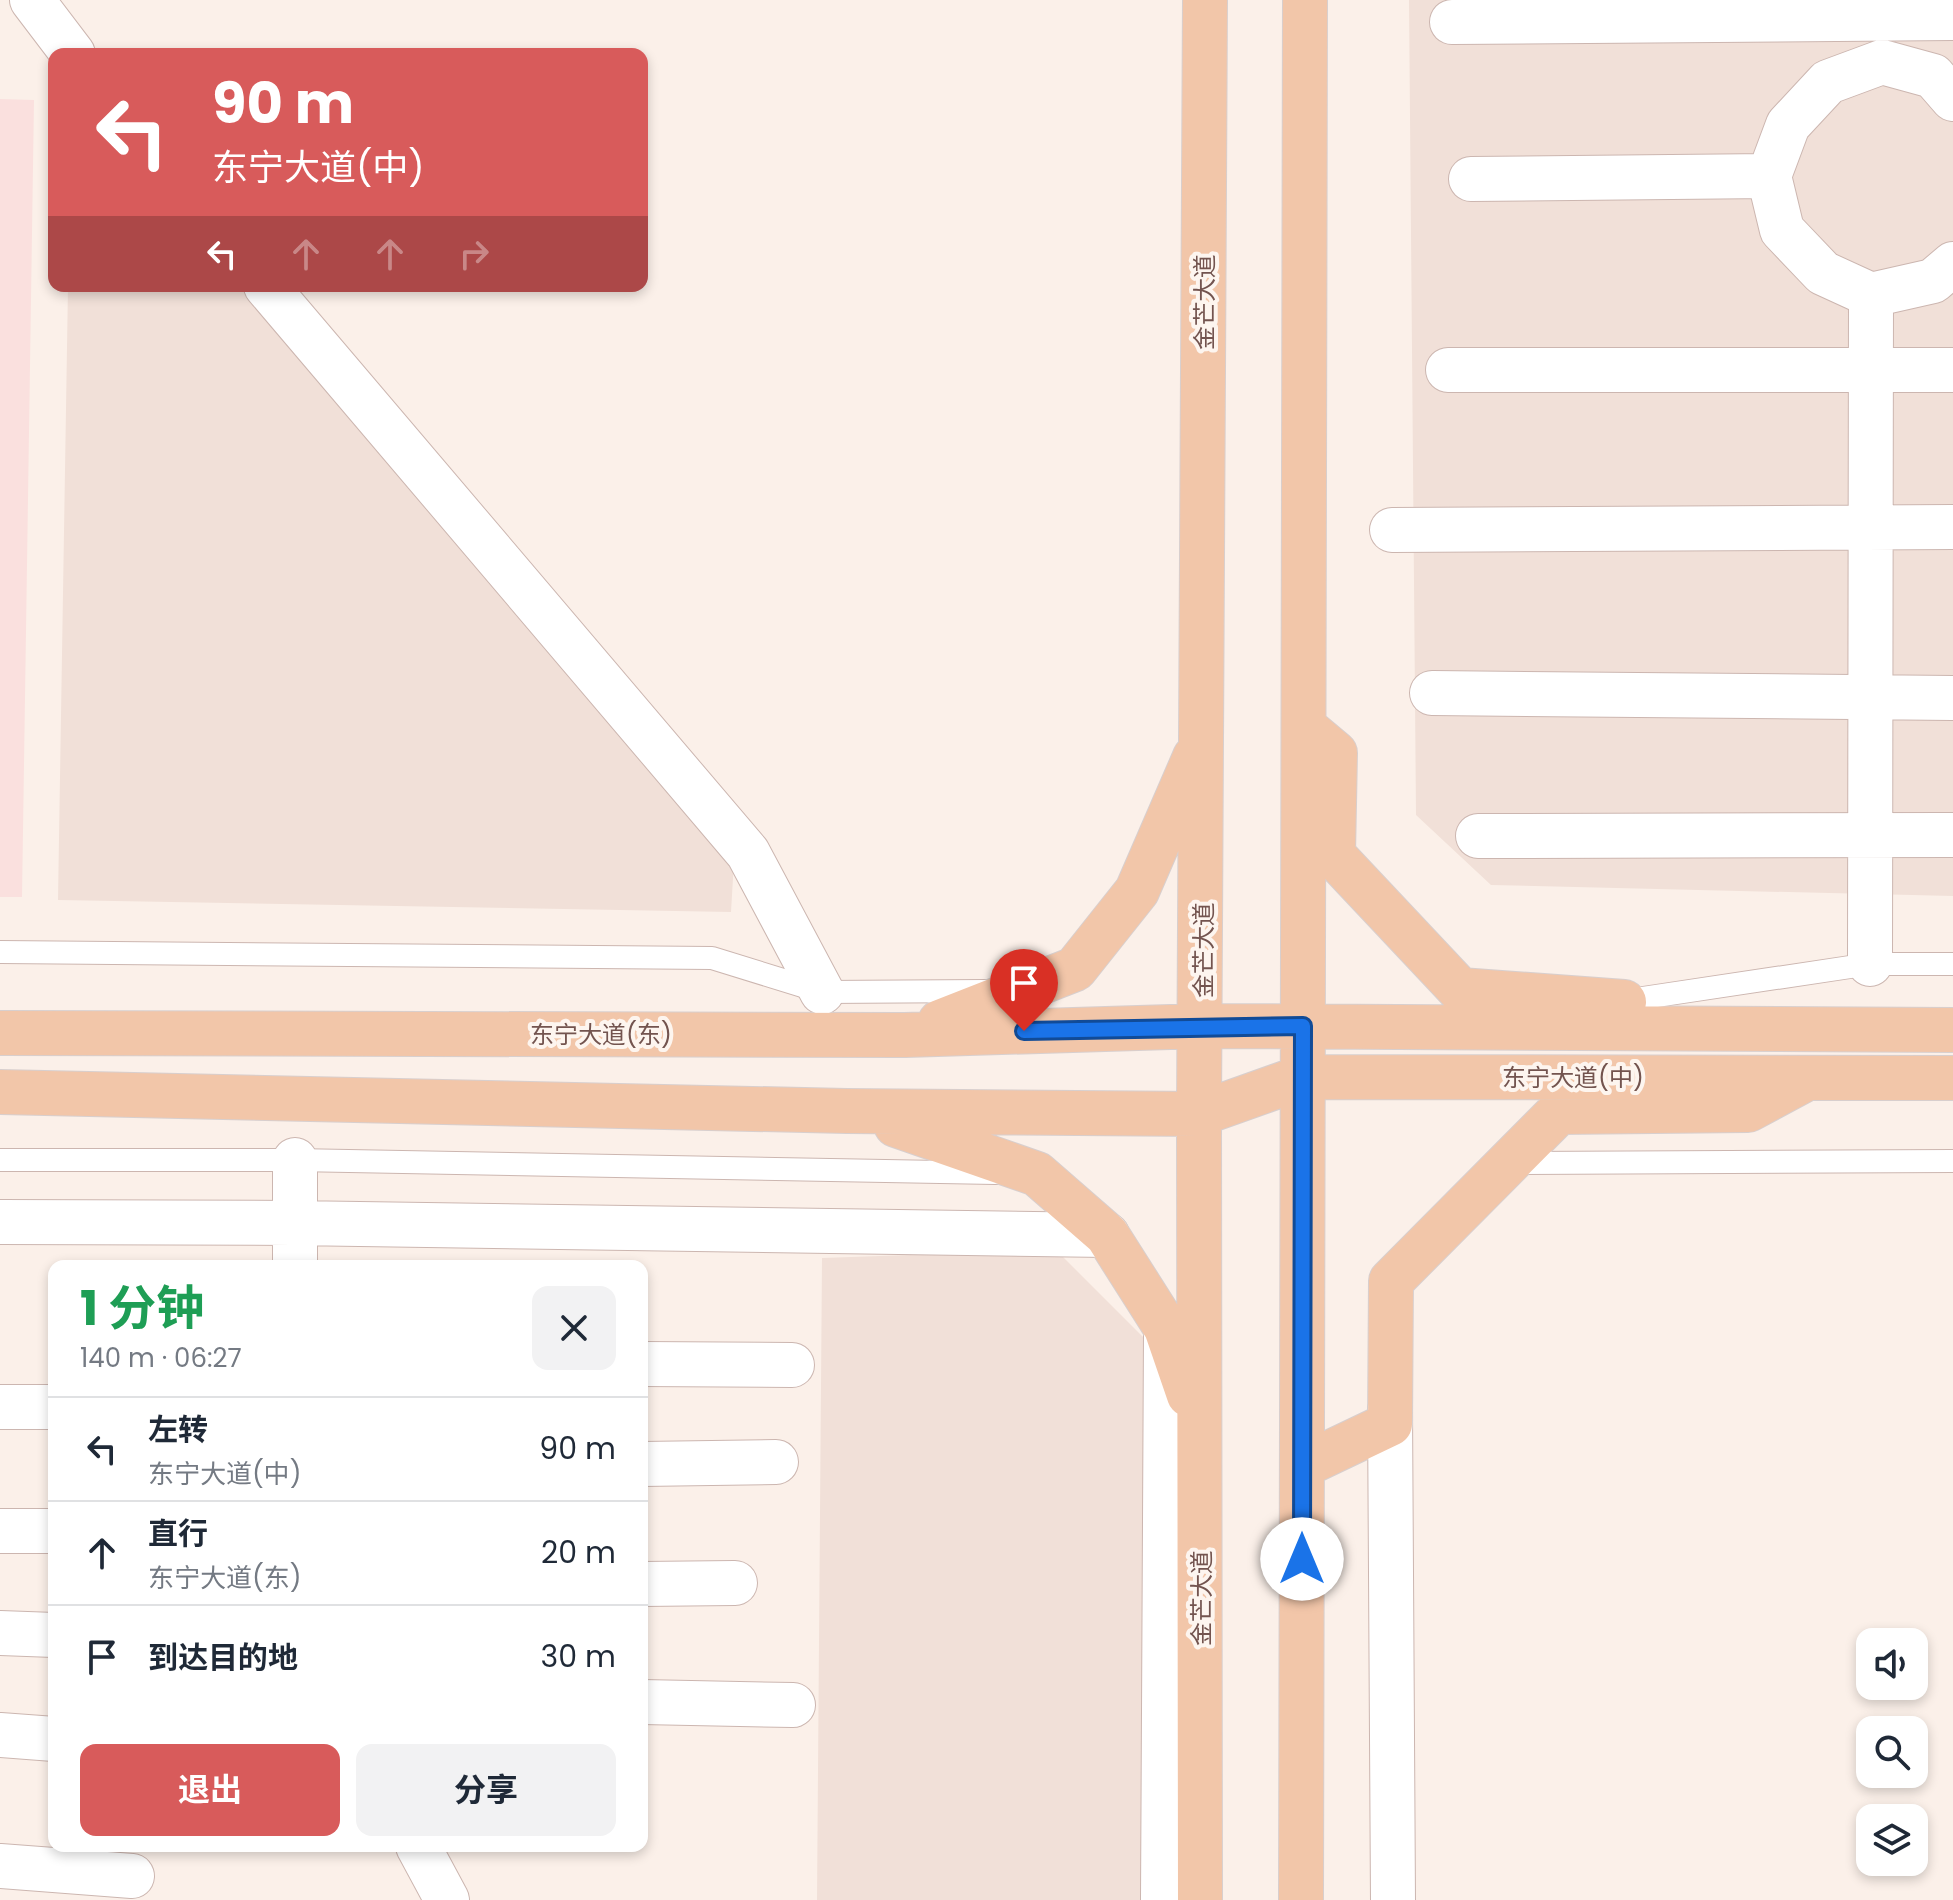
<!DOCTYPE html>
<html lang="zh">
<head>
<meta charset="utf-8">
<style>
  :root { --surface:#fff; --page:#f2f2f3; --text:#1f2937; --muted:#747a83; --line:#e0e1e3; --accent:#d85b5b }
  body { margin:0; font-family:Poppins,"Noto Sans SC",sans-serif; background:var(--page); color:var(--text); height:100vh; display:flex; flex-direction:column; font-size:30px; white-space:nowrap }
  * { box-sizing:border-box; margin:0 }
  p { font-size:26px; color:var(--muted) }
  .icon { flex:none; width:44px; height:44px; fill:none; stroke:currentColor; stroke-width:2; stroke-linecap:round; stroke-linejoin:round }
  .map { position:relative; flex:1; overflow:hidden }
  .drawer { position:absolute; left:48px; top:1260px; width:600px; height:592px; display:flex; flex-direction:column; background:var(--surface); border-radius:16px; box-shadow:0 4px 12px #0003 }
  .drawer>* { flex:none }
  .guide { position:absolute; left:48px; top:48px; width:600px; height:244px; border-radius:16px; box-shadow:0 4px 12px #0003; background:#d85b5b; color:#fff; overflow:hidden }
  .fabs { position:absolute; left:1856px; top:1628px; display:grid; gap:16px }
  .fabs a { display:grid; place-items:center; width:72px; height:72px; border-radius:16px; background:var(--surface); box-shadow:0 4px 12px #0003; font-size:40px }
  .pin { position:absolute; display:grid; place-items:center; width:68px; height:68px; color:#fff; margin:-82px -34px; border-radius:50% 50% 50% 0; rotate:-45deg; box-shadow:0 0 8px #0007 }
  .pin .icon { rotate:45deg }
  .me { position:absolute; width:88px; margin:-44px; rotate:0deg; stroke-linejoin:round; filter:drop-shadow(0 0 6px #0008) }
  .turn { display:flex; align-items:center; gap:28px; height:168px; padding:0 32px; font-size:36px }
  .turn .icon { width:104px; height:104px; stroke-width:2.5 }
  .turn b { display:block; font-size:56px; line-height:68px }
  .lanes { display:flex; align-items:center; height:76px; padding:0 32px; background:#0003; justify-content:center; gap:40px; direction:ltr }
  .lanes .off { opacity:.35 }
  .round { display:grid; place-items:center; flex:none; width:84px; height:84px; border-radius:16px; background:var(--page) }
  .headline { display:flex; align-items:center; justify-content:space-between; height:136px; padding:0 32px }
  h1 { font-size:48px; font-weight:700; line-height:60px; color:#1e9e55 }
  .cta { display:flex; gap:16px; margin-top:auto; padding:16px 32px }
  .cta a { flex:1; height:92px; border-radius:16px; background:var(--accent); color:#fff; font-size:32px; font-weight:700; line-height:92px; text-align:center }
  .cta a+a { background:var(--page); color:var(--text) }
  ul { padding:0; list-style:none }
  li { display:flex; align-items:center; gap:24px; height:104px; padding:0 32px; border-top:2px solid var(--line) }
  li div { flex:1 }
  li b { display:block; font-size:30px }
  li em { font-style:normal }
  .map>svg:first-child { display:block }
</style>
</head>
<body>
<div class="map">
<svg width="1953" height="1900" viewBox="0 0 1953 1900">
  <rect width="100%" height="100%" fill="#fbf0e9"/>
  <path fill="#f1e0d8" d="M1409,0H1953V896L1491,885L1416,815Z
    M68,286H251L734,861L731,912L58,900Z
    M1056,1250L1153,1347L1150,1900H817L822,1258Z"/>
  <path fill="#fae0de" d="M0,99L34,100L22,897H0Z"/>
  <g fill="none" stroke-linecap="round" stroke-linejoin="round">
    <g stroke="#ccb6b0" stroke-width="24">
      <path id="service" d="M0,952L712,958L822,992L986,991
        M1623,1001L1870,964H1953
        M0,1160H295L995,1173
        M1509,1163L1953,1161"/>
    </g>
    <g stroke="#ccb6b0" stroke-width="46">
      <path id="minor" d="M32,0L73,54
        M1452,22L1953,18
        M1953,99L1933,76L1882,62L1828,82L1788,125L1769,176L1782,230L1823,273L1871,295L1933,281L1953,264
        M1471,179L1769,176
        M266,286L748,853L822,992
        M1448,370H1953
        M1392,530L1953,527
        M1432,693L1953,698
        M1478,836L1953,835
        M1870,964L1871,295
        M295,1160V1266
        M0,1222L293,1223L1107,1235
        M642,1364L792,1365
        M0,1407H54
        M1390,1410L1393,1900
        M642,1464L776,1462
        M0,1531H54
        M642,1584L735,1583
        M0,1633L54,1635
        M642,1702L793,1705
        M0,1735L54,1739
        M418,1846L447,1900
        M0,1866L132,1876
        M1163,1900L1166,1334"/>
    </g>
    <g stroke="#d8cfce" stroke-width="46">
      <path id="primary" d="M1304,727L1335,753L1333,855L1460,990L1624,1002
        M940,1022L1075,969L1137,891L1195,757
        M0,1033L905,1035L1203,1026L1953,1030
        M0,1092L847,1111L1199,1114L1303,1077L1953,1078
        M896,1125L1037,1174L1107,1235L1166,1328L1189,1395
        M1302,1466L1390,1424L1391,1281L1559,1112L1748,1110L1802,1081
        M1200,1900L1199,1114L1205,0
        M1301,1900L1305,0"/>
    </g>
    <use href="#service" stroke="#fff" stroke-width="22"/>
    <use href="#minor" stroke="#fff" stroke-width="44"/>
    <use href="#primary" stroke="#f2c6a9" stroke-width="44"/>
  </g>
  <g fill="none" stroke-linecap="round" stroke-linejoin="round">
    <g stroke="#114b97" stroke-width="20">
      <path id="route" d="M1024,1031L1303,1026L1302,1559"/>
    </g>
    <use href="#route" stroke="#1a73e8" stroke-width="14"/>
  </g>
  <g text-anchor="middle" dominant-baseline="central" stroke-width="8" stroke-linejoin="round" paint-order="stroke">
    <g font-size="24" fill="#73544f" stroke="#fdf5ef">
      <text transform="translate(1204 302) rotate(-90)">金芒大道</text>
      <text transform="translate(1203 950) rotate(-90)">金芒大道</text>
      <text x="601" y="1034">东宁大道(东)</text>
      <text x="1573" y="1077">东宁大道(中)</text>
      <text transform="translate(1201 1598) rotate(-90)">金芒大道</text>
    </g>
  </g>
</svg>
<div class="fabs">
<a><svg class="icon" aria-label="sound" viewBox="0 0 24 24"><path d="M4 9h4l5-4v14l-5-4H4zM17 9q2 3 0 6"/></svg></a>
<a><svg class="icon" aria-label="search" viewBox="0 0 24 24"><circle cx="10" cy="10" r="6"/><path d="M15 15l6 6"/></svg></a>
<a><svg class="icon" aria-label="layers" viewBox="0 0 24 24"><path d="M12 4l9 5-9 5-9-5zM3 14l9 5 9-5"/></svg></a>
</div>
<div class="pin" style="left:1024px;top:1031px;background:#d93025"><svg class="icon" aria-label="arrive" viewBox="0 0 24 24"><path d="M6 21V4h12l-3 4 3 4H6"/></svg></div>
<svg class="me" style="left:1302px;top:1559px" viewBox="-20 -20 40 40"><circle r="19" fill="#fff"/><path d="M0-13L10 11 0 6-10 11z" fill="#1a73e8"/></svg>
<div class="guide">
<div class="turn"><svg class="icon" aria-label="left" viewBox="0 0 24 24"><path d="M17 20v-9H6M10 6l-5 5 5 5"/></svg><div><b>90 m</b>东宁大道(中)</div></div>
<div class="lanes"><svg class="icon" aria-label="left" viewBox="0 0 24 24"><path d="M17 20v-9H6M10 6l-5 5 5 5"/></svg><svg class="icon off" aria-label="ahead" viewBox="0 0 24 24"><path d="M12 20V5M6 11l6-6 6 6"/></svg><svg class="icon off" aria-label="ahead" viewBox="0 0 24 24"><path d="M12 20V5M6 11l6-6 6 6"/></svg><svg class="icon off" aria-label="right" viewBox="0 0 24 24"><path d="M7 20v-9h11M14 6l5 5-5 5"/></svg></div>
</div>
<section class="drawer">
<div class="headline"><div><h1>1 分钟</h1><p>140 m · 06:27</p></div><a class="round"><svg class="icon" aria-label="close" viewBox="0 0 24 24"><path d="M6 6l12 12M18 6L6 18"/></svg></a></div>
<ul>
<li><svg class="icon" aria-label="left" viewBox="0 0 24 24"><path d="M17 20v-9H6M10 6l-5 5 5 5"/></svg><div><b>左转</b><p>东宁大道(中)</p></div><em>90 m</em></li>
<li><svg class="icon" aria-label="ahead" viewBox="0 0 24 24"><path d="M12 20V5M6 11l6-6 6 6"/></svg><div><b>直行</b><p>东宁大道(东)</p></div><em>20 m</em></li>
<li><svg class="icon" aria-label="arrive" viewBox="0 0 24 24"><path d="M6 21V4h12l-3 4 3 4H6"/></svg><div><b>到达目的地</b></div><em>30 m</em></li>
</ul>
<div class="cta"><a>退出</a><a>分享</a></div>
</section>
</div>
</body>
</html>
